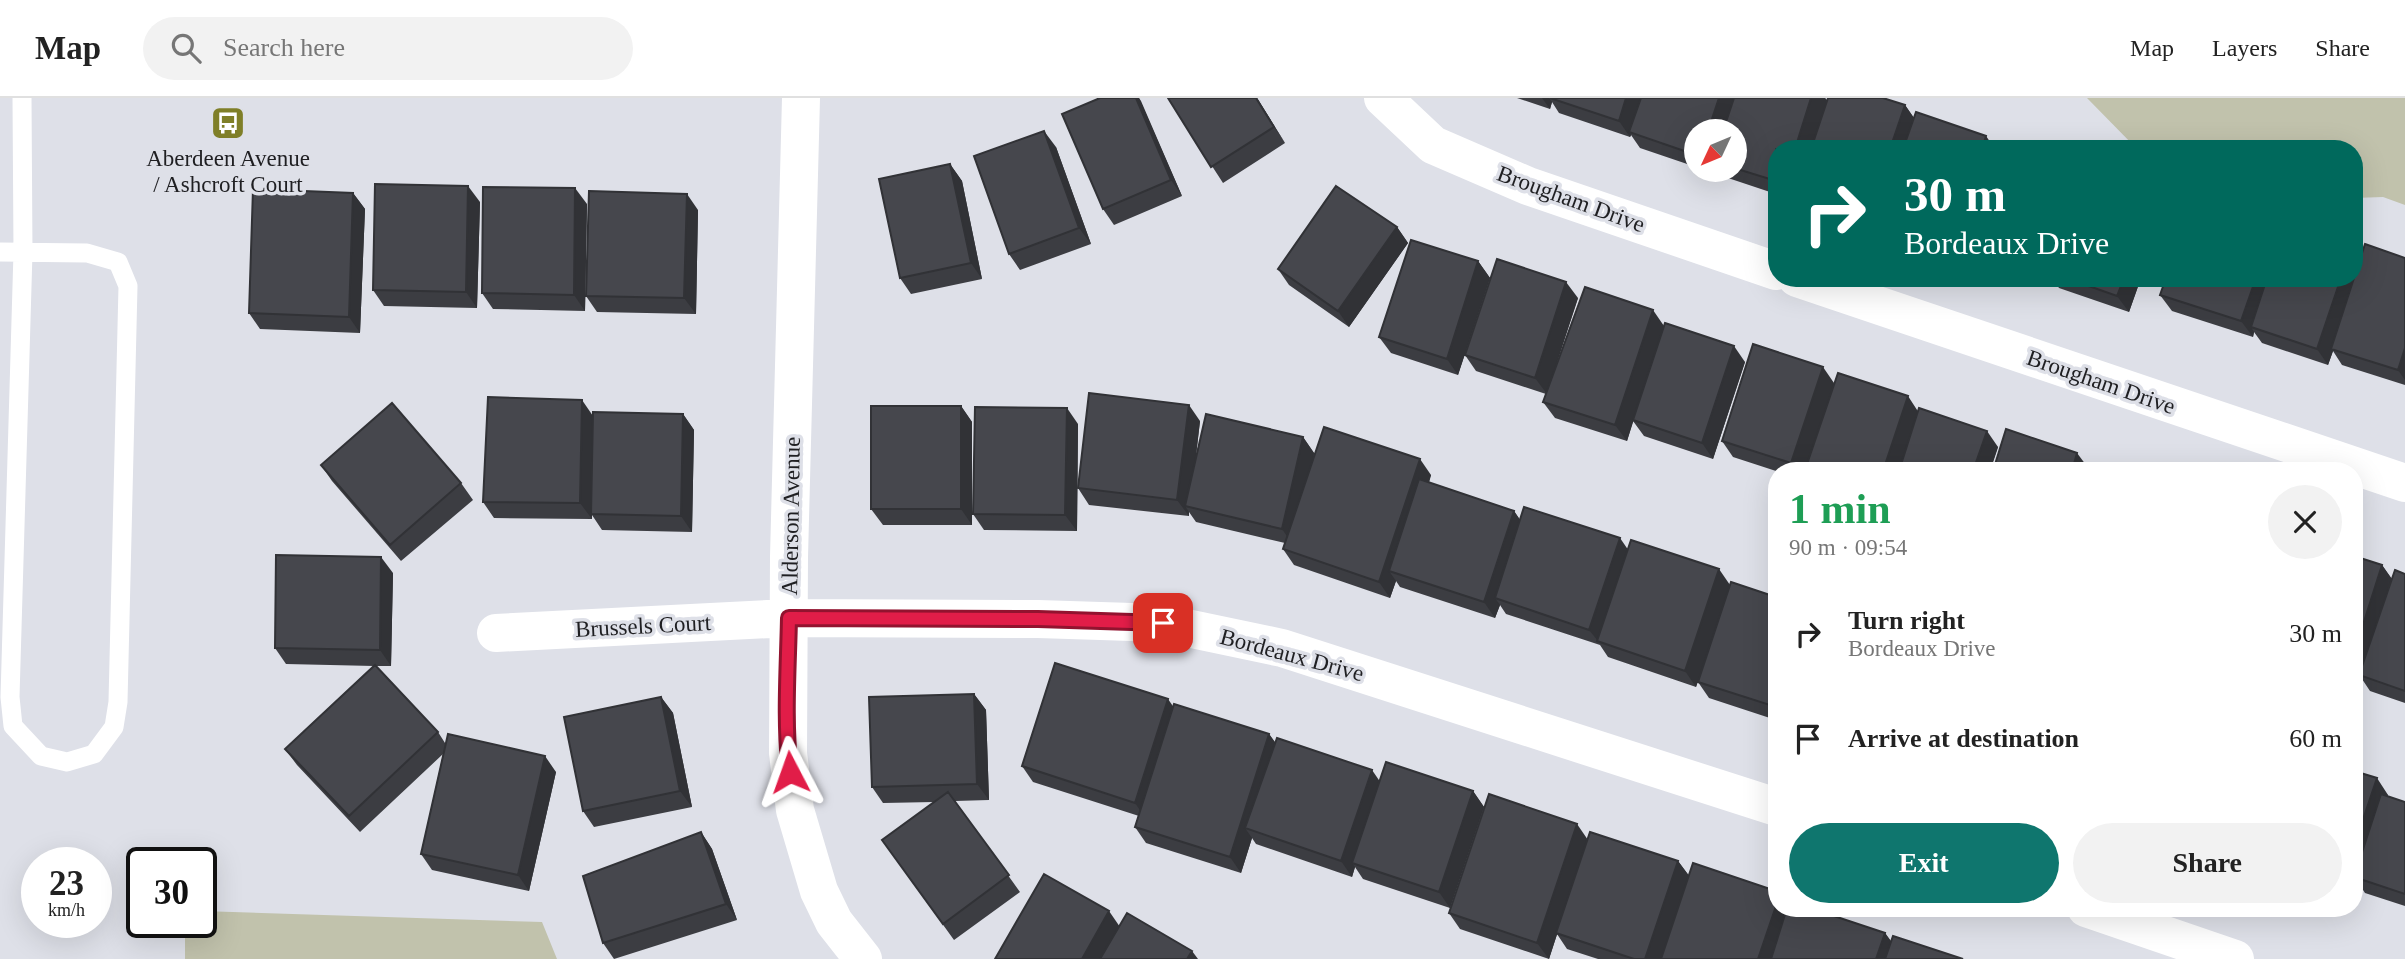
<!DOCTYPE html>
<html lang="en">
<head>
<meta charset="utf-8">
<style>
  :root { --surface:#fff; --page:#f2f2f2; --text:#222; --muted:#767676; --line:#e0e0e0; --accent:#0f766e }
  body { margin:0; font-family:"Times New Roman",serif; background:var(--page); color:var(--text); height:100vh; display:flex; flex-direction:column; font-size:26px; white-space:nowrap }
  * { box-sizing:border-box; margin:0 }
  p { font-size:23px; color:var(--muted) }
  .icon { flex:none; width:38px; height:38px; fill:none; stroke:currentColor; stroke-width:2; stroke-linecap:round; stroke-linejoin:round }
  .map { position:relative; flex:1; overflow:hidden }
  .details { position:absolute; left:1768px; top:364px; width:595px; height:455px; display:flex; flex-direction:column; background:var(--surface); border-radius:28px; box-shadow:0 7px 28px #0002 }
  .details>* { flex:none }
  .hud { position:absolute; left:1768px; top:42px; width:595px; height:147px; border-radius:28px; box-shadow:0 7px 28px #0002; background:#00695c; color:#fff; overflow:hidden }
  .needle { width:46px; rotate:226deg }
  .tools { position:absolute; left:1684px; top:21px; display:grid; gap:14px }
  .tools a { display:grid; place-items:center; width:63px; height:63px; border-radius:50%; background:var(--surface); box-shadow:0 7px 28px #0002; font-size:35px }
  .speed { position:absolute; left:21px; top:749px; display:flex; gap:14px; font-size:35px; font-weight:700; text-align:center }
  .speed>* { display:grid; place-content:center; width:91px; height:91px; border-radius:50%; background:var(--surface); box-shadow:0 7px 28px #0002; line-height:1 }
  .speed small { font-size:18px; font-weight:400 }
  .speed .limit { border:4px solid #111; border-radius:10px; background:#fff; color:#111 }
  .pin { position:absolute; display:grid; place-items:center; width:60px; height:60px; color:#fff; margin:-30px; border-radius:14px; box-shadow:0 4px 10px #0006 }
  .me { position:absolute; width:77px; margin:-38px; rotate:356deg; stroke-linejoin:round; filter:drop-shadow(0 0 5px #0008) }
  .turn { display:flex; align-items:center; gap:24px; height:147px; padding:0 21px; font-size:32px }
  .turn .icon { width:91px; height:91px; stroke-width:2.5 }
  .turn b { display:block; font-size:49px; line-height:60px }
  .round { display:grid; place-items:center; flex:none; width:74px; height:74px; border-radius:37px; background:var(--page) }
  .headline { display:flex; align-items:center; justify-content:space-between; height:119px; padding:0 21px }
  h1 { font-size:42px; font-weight:700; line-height:52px; color:#1e9e55 }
  .action { display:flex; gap:14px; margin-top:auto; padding:14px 21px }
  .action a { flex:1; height:80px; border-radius:42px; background:var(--accent); color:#fff; font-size:28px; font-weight:700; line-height:80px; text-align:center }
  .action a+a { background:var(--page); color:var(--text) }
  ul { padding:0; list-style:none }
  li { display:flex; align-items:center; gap:21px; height:105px; padding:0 21px }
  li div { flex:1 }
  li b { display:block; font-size:26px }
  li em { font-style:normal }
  header { display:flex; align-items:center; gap:42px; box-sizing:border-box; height:98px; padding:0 35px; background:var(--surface); border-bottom:2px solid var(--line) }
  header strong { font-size:33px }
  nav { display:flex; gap:38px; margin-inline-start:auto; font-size:24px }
  .search { width:490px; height:63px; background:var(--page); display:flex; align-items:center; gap:18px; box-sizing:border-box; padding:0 24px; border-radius:38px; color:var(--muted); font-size:26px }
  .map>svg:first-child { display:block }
</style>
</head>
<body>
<header>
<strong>Map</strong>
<div class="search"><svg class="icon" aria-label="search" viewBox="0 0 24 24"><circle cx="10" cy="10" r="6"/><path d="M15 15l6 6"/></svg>Search here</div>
<nav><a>Map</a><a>Layers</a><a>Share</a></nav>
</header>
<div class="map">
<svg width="2405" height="861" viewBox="0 0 2405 861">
  <rect width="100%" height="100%" fill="#dee0e8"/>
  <path fill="#c1c2ac" d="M2087,0H2405V107L2383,99L2354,100V51H2137Z
    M201,813L542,824L557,861H185V824H201Z"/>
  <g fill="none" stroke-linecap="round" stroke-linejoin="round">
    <path stroke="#fff" stroke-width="19" d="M0,154L87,155L118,164L128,188L118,604L114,629L94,656L67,664L41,658L13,628L10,599L23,154L22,0"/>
    <path stroke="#fff" stroke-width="38" d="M801,0L789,459L788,655L795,712L819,793L834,824L863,861
      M1383,0L1433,47L1528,88L1776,173
      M1797,180L2405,385
      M496,535L789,520L1038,521L1163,525L1282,550L1776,709
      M2086,810L2235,861"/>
  </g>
  <path fill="#3c3d42" d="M1100,0H1139L1182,98L1114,127L1103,111Z
    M1168,0H1257L1285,45L1223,85Z
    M1517,0H1825L1827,2L1905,7L1914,20L1986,38L1776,51V96L1725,79L1719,72H1734V33H1696V69L1640,50L1631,37L1630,39L1559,15L1552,4L1550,11Z
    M1056,49L1091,146L1020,172L1009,156Z
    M950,66L962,83L982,181L911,196L900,180Z
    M353,95L365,111L360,235L260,231L249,215Z
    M480,104L477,210L384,208L373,192Z
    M587,106L585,213L493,211L482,195Z
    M698,112L696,216L597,214L586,198Z
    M1397,129L1408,145L1349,229L1289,187L1278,171Z
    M2363,154L2405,160V287L2342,267L2333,253L2328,267L2262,245L2254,234L2253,239L2172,213L2160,197Z
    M1478,163L1490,180L1458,277L1391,255L1379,239Z
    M2029,180H2048L2046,186Z
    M2052,180H2141L2129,214L2059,190Z
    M1578,200L1547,293L1664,228L1745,264L1713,361L1644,338L1633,323L1627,343L1555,320L1543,304L1546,296L1476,273L1465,257Z
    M1834,285L1918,313L1998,349L1990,373H1776L1733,359L1722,343Z
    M961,308L972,324V427H883L871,411Z
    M683,316L694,332L692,434L602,432L592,417V421L494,420L483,404L593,318Z
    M1200,323L1195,366L1303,339L1314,355L1431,377L1429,385L1514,413L1520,422L1628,451L1730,487L1776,499V622L1709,600L1698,584L1720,517L1696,589L1608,559L1600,547L1506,516L1500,507L1495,520L1400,489L1396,483L1390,500L1294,467L1283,451L1285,445L1196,424L1189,414V418L1089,407L1078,390Z
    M1078,326L1077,433L984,432L973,416Z
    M321,367L461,385L473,402L401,463L332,383Z
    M2354,458L2382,467L2392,481L2405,476V605L2370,593L2362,581L2359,590L2354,589Z
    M393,475L391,568H376L438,634L445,645L556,674L529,793L432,772L421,756L443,656L360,734L297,667L285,651L374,568L286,566L275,550Z
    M974,596L986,612L989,702L955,703L1020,794L954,842L882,742L934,704L883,705L872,689Z
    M661,599L673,615L692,709L594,729L583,713Z
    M1173,609L1269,636L1275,644L1380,684L1473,693L1484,709L1450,810L1363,781L1355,769L1352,779L1256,746L1252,740L1241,775L1146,745L1135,729L1139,718L1033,684L1022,668Z
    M2354,673L2388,697L2387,698L2405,704V808L2365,795L2358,784L2354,797Z
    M701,734L712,751L737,822L614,861L603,845Z
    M1587,741L1678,763L1689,778L1776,810L1885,835L1891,843L1963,861H1598L1567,851L1557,836L1549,861L1460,831L1449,815Z"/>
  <path fill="#313236" d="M1136,0H1139L1141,3L1182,98L1171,82Z
    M1256,0H1257L1285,45L1274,29Z
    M1542,0H1549L1552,4L1550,11Z
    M1626,0H1643L1629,34L1631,37L1630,39L1619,23Z
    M1719,0H1736L1725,33H1708Z
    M1811,0H1825L1827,3L1812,51H1795Z
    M1905,7L1916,23L1907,51H1890Z
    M1044,33L1056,49L1091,146L1079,130Z
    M1986,38L1995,51H1982Z
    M950,66L962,83L982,181L971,165Z
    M468,88L480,104L477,210L466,194Z
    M575,90L587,106L585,213L574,197Z
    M353,95L365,111L360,235L349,219Z
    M687,96L698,112L696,216L684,200Z
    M1397,129L1408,145L1349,229L1338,213Z
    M2354,142L2365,158L2331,251L2333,253L2328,267L2317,251L2341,180H2354Z
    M1478,163L1490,180L1458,277L1447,261Z
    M2042,180H2048L2046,186Z
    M2124,180H2141L2129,214L2117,198Z
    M2256,180H2272L2251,229L2254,234L2253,239L2241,223Z
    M1566,184L1578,200L1547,296L1535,280Z
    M1653,212L1664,228L1627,343L1615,327Z
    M1734,248L1745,264L1713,361L1702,345Z
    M2405,250V282L2398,272Z
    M1823,269L1834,285L1805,373H1796L1791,365Z
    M1908,298L1919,315L1900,373H1883Z
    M582,302L593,318L592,421L580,405Z
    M1189,307L1200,323L1190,409L1185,408L1189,414V418L1177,402Z
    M961,308L972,324V427L961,411Z
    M1067,310L1078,326L1077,433L1065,417Z
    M683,316L694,332L692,434L681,418Z
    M1987,333L1998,349L1990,373H1973Z
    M1303,339L1314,355L1293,447L1282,431Z
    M2077,355L2089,371L2088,373H2072Z
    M1420,361L1431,377L1398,476L1389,473L1396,483L1390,500L1379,484Z
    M1514,413L1525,429L1495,500L1500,507L1495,520L1484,504Z
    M1620,440L1631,456L1598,543L1589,532Z
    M381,459L393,475L391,568L380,552Z
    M2382,467L2393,483L2359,577L2362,581L2359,590L2354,583V555Z
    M1719,471L1730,487L1696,589L1685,573Z
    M974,596L986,612L989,702L977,686Z
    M661,599L673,615L692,709L680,693Z
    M1168,601L1179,617L1146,721L1135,705Z
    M1269,636L1280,652L1245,730L1252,740L1241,775L1230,759Z
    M545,658L556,674L529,793L518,777Z
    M1372,672L1383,688L1352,765L1355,769L1352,779L1341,763Z
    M2377,680L2388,697L2359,780L2354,779L2358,784L2354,797V748Z
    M1473,693L1484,709L1450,810L1439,794Z
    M1577,726L1588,742L1549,861L1537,845Z
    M701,734L712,751L737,822L726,806Z
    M1678,763L1690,779L1662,861H1645Z
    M1776,808V810H1792L1775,861H1758Z
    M1109,813L1120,829L1102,861H1082Z
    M1885,835L1896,851L1893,861H1876Z
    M1192,853L1198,861H1187Z"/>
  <path fill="#46474d" stroke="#313236" stroke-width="2" d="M1100,0H1136L1171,82L1103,111L1062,16Z
    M1168,0H1256L1274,29L1211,69Z
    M1550,0H1626L1619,23Z
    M1641,0H1719L1708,33H1696V57L1629,34Z
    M1734,0H1811L1795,51H1776V83L1734,70V33H1723Z
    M1828,0H1883L1905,7L1890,51H1811Z
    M1916,14L1986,38L1982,51H1903Z
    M1044,33L1079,130L1009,156L974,58Z
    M950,66L971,165L900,180L879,81Z
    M375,86L468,88L466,194L373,192Z
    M1336,88L1397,129L1338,213L1278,171Z
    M483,89L575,90L574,197L482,195Z
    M253,91L353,95L349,219L249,215Z
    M589,93L687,96L684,200L586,198Z
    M1411,142L1478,163L1447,261L1379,239Z
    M2365,146L2405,160V250L2398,272L2331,251Z
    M1497,161L1566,184L1535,280L1465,257Z
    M2066,180H2124L2117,198Z
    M2166,180H2256L2241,223L2160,197Z
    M2267,180H2341L2317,251L2251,229Z
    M1585,189L1653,212L1615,327L1543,304Z
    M1665,225L1734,248L1702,345L1633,322Z
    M1753,246L1823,269L1791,365L1722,343Z
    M1838,275L1908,298L1883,373L1805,372Z
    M1089,295L1189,307L1177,402L1078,390Z
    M488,299L582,302L580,405L483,404Z
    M392,305L461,385L390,447L321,367Z
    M871,308H961V411H871Z
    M975,309L1067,310L1065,417L973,416Z
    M1919,310L1987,333L1973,373H1899Z
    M593,314L683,316L681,418L591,416Z
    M1206,316L1303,339L1282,431L1185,408Z
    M1324,329L1420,361L1379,484L1283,451Z
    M2006,331L2077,355L2072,373H1993Z
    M1419,381L1514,413L1484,504L1389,473Z
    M1524,409L1620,440L1589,532L1495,500Z
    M1631,442L1719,471L1685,573L1597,543Z
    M276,457L381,459L380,552L275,550Z
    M2354,458L2382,467L2354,555Z
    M2395,472L2405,476V593L2359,577Z
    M1731,484L1776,499V609L1698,584Z
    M1055,565L1168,601L1135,705L1022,668Z
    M375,567L438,634L349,718L285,651Z
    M974,596L977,686L872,689L869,599Z
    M661,599L680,693L583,713L564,619Z
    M1174,606L1269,636L1230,759L1135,729Z
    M448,636L545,658L518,777L421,756Z
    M1277,640L1372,672L1341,763L1245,730Z
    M1386,664L1473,693L1439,794L1352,765Z
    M2354,673L2377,680L2354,748Z
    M948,694L1009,777L943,826L882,742Z
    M1489,696L1577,726L1537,845L1449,815Z
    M2381,696L2405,704V796L2354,779Z
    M701,734L726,806L603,845L583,778Z
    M1590,734L1678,763L1645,861H1634L1556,835Z
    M1693,765L1776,793V808L1758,861H1661Z
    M1044,776L1109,813L1082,861H995Z
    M1787,810H1810L1885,835L1876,861H1771Z
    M1127,815L1192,853L1187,861H1100Z
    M1893,838L1963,861H1885Z"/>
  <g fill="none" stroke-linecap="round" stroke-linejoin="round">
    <g stroke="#92132f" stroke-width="18">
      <path id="route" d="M790,674C784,623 788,571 789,520L1038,521L1163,525"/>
    </g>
    <use href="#route" stroke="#e11d48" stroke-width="12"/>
  </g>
  <defs>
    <g id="bus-square" transform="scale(1.75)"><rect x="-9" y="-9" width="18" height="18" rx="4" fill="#7f7f28" stroke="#dee0e8"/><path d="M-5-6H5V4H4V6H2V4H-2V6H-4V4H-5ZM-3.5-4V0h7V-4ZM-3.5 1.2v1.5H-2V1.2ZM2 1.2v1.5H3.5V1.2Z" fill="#fff"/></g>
  </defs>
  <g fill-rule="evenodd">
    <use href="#bus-square" x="228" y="25"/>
  </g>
  <g text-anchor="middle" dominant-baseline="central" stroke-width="7" stroke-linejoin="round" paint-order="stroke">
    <g font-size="23" fill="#1f1f22" stroke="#dee0e8">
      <text x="228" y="60">Aberdeen Avenue<tspan x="228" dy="26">/ Ashcroft Court</tspan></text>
    </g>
    <g font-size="23" fill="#1f1f22" stroke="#dee0e8">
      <text transform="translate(1571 101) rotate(20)">Brougham Drive</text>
      <text transform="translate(2101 284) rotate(19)">Brougham Drive</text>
      <text transform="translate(791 418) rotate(-89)">Alderson Avenue</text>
      <text transform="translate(643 528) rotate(-3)">Brussels Court</text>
      <text transform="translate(1292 557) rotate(15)">Bordeaux Drive</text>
    </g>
  </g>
</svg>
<div class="tools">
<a><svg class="needle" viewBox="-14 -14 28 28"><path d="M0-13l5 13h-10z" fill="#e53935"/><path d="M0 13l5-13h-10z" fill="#767676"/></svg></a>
</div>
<div class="speed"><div>23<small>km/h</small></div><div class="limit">30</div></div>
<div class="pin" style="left:1163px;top:525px;background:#d93025"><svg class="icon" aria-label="arrive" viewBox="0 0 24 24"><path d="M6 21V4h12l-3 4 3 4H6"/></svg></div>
<svg class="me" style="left:790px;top:674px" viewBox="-20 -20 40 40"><path d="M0-17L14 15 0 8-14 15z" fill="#e11d48" stroke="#fff" stroke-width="4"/></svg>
<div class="hud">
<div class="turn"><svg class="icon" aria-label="right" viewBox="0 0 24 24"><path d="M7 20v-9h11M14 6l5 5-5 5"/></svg><div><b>30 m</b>Bordeaux Drive</div></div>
</div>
<section class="details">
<div class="headline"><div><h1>1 min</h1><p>90 m · 09:54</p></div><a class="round"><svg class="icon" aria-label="close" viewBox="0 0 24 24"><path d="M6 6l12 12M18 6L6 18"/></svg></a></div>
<ul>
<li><svg class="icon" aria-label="right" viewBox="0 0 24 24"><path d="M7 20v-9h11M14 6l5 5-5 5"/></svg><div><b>Turn right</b><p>Bordeaux Drive</p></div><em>30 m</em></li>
<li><svg class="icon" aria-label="arrive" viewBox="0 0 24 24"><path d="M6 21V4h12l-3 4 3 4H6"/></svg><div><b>Arrive at destination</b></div><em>60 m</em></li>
</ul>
<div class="action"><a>Exit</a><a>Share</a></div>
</section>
</div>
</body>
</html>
